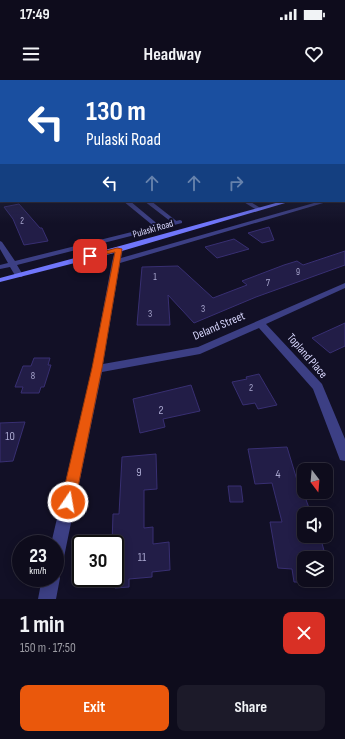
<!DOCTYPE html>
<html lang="en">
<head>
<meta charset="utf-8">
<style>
  :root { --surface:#0e0c1c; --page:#1c1a29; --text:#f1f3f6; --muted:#9b9ba3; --line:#2e2c3b; --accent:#ea580c }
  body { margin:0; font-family:"Sofia Sans Condensed",sans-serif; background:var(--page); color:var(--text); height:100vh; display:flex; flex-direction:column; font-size:15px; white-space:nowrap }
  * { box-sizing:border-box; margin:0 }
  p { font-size:13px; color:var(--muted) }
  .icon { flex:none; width:22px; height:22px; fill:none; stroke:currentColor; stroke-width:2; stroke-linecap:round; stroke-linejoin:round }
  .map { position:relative; height:519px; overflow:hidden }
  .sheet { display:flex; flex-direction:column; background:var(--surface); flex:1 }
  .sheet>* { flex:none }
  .top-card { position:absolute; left:0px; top:0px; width:345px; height:122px; box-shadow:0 2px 10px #0003,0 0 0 1px var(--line); background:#1a4fa0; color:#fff; overflow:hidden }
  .needle { width:26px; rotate:164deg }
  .fabs { position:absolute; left:297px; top:383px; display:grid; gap:8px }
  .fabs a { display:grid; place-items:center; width:36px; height:36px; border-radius:8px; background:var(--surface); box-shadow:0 2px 10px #0003,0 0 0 1px var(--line); font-size:20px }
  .speed { position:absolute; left:12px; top:455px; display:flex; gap:8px; font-size:20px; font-weight:700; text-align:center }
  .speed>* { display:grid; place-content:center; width:52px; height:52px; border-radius:50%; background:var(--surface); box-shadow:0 2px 10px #0003,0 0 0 1px var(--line); line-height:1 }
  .speed small { font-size:10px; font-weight:400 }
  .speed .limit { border:2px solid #111; border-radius:6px; background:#fff; color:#111 }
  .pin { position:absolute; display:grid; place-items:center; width:34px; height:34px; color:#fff; margin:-17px; border-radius:8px; box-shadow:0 2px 6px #0006 }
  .me { position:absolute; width:44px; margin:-22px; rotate:12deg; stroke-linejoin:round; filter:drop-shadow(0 0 3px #0008) }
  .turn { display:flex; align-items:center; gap:14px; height:84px; padding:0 20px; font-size:18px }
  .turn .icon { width:52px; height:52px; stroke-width:2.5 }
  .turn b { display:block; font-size:28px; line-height:34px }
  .lanes { display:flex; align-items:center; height:38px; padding:0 20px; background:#0003; justify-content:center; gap:20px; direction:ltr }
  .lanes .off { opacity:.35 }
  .round { display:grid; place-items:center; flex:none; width:42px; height:42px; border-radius:8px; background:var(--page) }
  .overview { display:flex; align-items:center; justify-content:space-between; height:68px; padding:0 20px }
  h1 { font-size:24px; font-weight:700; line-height:30px }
  .cta { display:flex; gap:8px; margin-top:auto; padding:8px 20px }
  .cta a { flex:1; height:46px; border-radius:8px; background:var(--accent); color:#fff; font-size:16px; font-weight:700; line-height:46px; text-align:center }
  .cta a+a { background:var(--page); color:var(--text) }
  .status { display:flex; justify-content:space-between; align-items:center; height:28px; padding:0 20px; background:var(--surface); direction:ltr }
  .status svg { height:11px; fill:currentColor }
  header { display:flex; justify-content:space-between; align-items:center; height:52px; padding:0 20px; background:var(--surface); font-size:18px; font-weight:700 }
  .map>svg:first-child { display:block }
</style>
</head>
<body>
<div class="status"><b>17:49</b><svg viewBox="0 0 49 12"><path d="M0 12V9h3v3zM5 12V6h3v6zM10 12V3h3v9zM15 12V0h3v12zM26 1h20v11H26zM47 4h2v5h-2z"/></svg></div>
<header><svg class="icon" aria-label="menu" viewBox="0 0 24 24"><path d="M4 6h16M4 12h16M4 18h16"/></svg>Headway<svg class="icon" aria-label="heart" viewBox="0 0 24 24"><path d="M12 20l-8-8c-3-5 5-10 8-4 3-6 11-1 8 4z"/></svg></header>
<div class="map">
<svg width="345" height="519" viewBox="0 0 345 519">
  <rect width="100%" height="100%" fill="#121026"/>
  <path fill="#221d47" stroke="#382f72" d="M19,124L40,148H42L48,161L24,165L13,139L4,127Z
    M269,147L274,160L262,163L248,153Z
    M234,159L249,169L217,178L205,167Z
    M345,171V185L256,217L194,243L168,215L170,245H137L142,187L178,186L213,218L247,205L242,201L284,185L297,181L303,185Z
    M345,243V266L330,273L312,258Z
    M34,278H50L48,285H51L44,307H41L39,313H21L23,307H15L23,286H31Z
    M259,294L277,325L258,329L255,323L243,325L232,302L247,299L246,297Z
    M191,305L200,331L163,339L165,347L140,353L133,319Z
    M25,342L13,381L0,382V343Z
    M287,367L297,400H299L309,428H312L314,434H304V456H320L326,478H304V500H326V491L329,503L294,502L292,489L278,488L270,442H282L272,403L255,404L248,369Z
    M156,374L157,409L144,410V448L153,447V464L169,462L170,490L152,492V497L129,499V507L115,508V464H112L113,434H119L122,377Z
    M228,406H241L243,422H230Z"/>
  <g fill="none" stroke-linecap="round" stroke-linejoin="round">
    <path fill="#3c3f84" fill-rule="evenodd" d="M123,121H130L160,146V148H156Z
      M144,121H151L179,143L174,144Z"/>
    <path fill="#3c3f84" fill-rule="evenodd" d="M344,97H345V101H344Z
      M344,114H345V118H344Z
      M242,121H249L262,129L257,130Z
      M321,121H330L120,183L103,284L198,267L345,203V208L266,244L322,304L345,359V381L340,380L313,309L259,248L200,274L102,292L63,482L61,488L55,490V464H51L92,289L112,182L116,167H122L123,169L121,178Z
      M180,140L182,141V143L17,185L23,195L22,197H16L10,187L0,189V185L8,183L0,169V161L2,162L15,181Z
      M55,491L57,492L60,498L56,519H38L42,498H55Z"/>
    <path fill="#7076fb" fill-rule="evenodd" d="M344,104H345V108H344Z
      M283,121H292L122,171L0,202V198L116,167Z"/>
  </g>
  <linearGradient id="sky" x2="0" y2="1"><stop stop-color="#0a0915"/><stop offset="0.5" stop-color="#333752"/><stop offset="1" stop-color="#333752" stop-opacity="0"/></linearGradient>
  <rect width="345" height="143" fill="url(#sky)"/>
  <path fill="#ea580c" stroke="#983908" d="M117,168L122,169L102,288L75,422L73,427L68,429L63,427L61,422L92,288L115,172L90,178L87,176Z"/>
  <g text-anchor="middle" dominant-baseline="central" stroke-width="4" stroke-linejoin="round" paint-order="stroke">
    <g font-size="9" fill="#aaa8d0">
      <text x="22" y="141">2</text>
      <text x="298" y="192">9</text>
    </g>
    <g font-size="10" fill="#d8d7fe" stroke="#121026">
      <text transform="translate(153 149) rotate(-16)">Pulaski Road</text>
    </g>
    <g font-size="10" fill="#aaa8d0">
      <text x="155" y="197">1</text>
      <text x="268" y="203">7</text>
      <text x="203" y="229">3</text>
      <text x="150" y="234">3</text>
      <text x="33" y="296">8</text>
      <text x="251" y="308">2</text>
    </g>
    <g font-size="12" fill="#d8d7fe" stroke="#121026">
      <text transform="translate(219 246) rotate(-23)">Deland Street</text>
      <text transform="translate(307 276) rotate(49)">Topland Place</text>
    </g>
    <g font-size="12" fill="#aaa8d0">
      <text x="161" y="330">2</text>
      <text x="10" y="356">10</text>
      <text x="139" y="392">9</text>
      <text x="278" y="394">4</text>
      <text x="142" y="477">11</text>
    </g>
  </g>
</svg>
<div class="fabs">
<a><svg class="needle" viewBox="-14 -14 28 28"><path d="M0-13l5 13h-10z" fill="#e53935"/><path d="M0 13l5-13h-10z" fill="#9b9ba3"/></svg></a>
<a><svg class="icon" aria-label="sound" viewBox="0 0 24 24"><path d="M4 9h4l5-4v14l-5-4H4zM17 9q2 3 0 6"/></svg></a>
<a><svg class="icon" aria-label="layers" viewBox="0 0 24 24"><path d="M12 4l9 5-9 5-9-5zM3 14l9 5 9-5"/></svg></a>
</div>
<div class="speed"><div>23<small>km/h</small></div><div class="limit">30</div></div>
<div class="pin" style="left:90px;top:176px;background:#d93025"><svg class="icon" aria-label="arrive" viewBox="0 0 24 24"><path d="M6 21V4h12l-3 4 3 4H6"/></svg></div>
<svg class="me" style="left:68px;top:422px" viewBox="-20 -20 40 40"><circle r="17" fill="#ea580c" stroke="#fff" stroke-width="3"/><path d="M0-11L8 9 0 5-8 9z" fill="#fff"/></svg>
<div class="top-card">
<div class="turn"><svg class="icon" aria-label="left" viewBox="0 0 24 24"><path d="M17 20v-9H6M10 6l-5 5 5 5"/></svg><div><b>130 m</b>Pulaski Road</div></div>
<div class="lanes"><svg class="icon" aria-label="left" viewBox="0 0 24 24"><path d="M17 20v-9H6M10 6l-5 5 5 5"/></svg><svg class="icon off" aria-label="ahead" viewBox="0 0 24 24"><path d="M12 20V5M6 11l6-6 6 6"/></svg><svg class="icon off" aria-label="ahead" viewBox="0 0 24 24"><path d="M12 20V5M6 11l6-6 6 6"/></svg><svg class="icon off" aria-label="right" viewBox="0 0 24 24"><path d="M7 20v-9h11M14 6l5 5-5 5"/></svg></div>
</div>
</div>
<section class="sheet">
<div class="overview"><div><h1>1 min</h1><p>150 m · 17:50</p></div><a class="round" style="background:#d93025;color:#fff"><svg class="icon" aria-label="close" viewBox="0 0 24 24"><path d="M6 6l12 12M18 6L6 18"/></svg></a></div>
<div class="cta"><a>Exit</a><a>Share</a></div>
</section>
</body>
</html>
